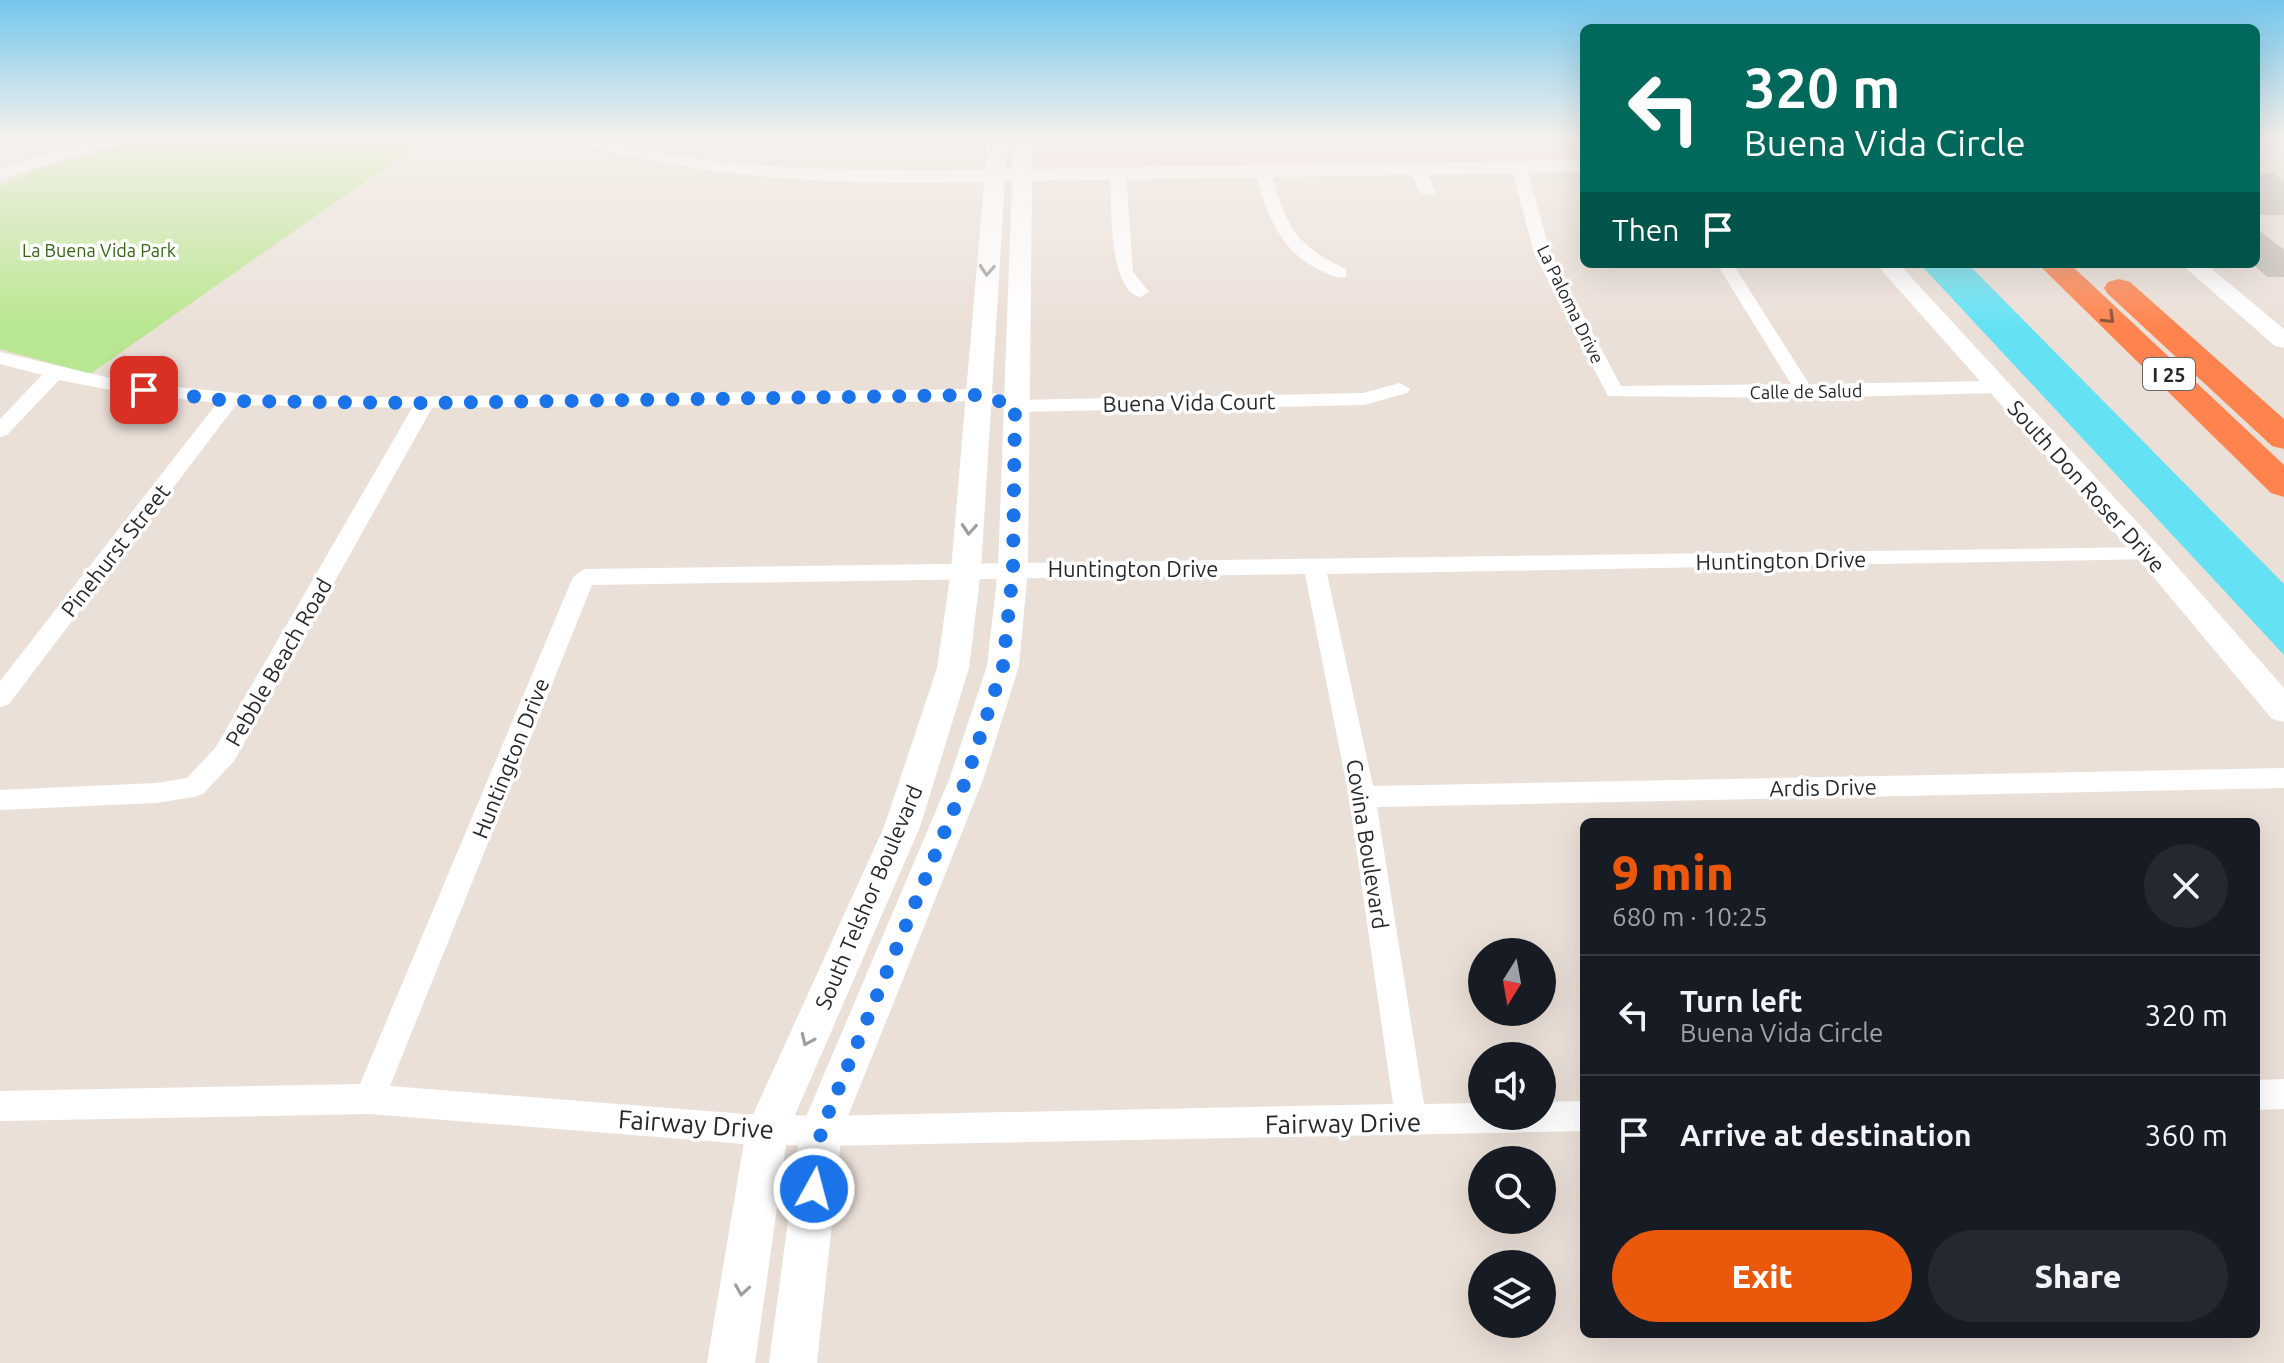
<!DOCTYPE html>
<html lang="en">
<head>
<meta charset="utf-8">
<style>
  :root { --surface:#171b24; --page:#242831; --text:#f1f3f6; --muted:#9ea1a6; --line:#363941; --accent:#ea580c }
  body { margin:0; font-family:Ubuntu,sans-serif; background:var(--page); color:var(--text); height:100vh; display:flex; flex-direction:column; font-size:30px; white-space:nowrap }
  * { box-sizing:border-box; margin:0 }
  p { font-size:26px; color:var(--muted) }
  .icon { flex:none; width:44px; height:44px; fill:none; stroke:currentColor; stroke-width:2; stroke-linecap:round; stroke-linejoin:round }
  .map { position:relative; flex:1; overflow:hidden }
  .drawer { position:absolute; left:1580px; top:818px; width:680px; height:520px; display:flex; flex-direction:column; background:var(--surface); border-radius:12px; box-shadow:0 8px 32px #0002 }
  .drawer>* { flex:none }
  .top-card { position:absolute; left:1580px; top:24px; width:680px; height:244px; border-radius:12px; box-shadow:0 8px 32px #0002; background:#00695c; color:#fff; overflow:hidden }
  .needle { width:52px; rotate:191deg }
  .controls { position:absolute; left:1468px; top:938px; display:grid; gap:16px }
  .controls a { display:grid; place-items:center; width:88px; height:88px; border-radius:50%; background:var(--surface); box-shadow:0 8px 32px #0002; font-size:40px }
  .pin { position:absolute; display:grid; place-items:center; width:68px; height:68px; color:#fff; margin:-34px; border-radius:16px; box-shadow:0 4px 12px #0006 }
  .me { position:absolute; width:88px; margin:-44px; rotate:7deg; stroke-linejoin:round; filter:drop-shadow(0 0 6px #0008) }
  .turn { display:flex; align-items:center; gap:28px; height:168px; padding:0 32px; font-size:36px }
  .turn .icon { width:104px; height:104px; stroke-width:2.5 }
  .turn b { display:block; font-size:56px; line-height:68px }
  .then { display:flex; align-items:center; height:76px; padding:0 32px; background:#0003; gap:16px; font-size:30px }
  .round { display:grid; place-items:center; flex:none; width:84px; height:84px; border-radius:42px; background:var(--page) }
  .headline { display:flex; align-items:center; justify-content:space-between; height:136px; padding:0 32px }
  h1 { font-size:48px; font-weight:800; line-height:60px; color:var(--accent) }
  .action { display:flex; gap:16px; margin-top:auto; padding:16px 32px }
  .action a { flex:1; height:92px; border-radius:48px; background:var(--accent); color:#fff; font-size:32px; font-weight:800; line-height:92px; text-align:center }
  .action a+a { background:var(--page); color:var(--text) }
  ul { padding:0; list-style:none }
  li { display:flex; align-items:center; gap:24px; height:120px; padding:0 32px; border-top:2px solid var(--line) }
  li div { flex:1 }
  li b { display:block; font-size:30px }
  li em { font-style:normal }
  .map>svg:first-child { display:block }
</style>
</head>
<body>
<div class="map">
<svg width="2284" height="1363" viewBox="0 0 2284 1363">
  <rect width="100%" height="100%" fill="#ebe0d8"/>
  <path fill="#f3d4da" d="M1035,136H1584V160L1033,167Z"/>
  <path fill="#b9e690" d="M158,136H430L90,374L0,349V186L44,167Z"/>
  <path fill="#64e2f4" d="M1920,264H1968L2284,584V655Z"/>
  <path fill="#c2bcb4" stroke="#c6bcb2" stroke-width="2" d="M2274,174L2284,182V214H2256V175Z
    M2256,229L2284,251V276H2268L2256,266Z"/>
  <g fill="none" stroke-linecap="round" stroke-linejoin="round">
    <path fill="#fff" fill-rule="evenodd" d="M35,136H51L64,148L114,136H141L0,179V169L51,152Z
      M1519,162L1527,167L1550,253L1621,386L1791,384L1717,264H1733L1809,384L1997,381L2006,387L1997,393L1805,398L1608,396L1534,253L1511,167Z
      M1417,163L1425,168L1436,193L1434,196L1420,193L1409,168Z
      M1118,168L1126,173L1133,272L1149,292L1140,297C1107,289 1112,202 1110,173Z
      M1257,168L1270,171C1287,224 1293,245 1346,269V277C1337,279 1331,275 1322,271C1278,251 1268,214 1254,171Z
      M0,352L127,382L257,395L387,397L979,389L1016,400L1363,393L1400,383L1410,389L1407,393L1364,405L1015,412L978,401L432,408L234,761L203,794L194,797L156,803L0,810V790L156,783L187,778L216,747L412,408L236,405L9,704L0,707V681L217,403L127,393L59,380L7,435L0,437V419L42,375L0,364Z
      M2150,547L2158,549L2161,554L2158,559L1327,574L1373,786L2284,768V788L1377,807L1424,1104L1482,1103V1116H1542V1102L1584,1101V1131L821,1146L745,1144L369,1114L0,1121V1091L360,1084L573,577L584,569ZM1305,574L1349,797L1393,1104L821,1116L745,1114L390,1086L592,585Z
      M2284,1079V1109L2256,1110V1080Z"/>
    <path fill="#fff" fill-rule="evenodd" d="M561,136C612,136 661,155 711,161C802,171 894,171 985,170L988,136H1008L1006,169H1012L1013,136H1033L1032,169L1584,160V172L1032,181L1028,569L1019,666L983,780L842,1131L817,1363H769L800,1131L949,780L987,666L998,569L1012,181H1005L981,570L969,668L920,827L788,1131L755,1363H707L746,1130L884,827L937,668L951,570L984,182C838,185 705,180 564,140Z
      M1876,264H1899L2160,547L2284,688V722L2272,719L2140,561Z
      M2181,264H2206L2284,329V348L2275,346Z"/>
    <path fill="#ff834f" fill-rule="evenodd" d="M2038,264H2070L2284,465V497L2271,493Z
      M2119,279L2130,282L2284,419V449L2272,446L2108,294L2104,288L2108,282Z"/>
  </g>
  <defs><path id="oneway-chevron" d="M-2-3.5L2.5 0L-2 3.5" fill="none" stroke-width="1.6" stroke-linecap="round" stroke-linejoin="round" transform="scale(2)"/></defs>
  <g stroke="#9e9e9e">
    <use href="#oneway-chevron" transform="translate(987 270) rotate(94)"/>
    <use href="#oneway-chevron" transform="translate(969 529) rotate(94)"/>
    <use href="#oneway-chevron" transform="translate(807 1040) rotate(114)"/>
    <use href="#oneway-chevron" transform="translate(742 1290) rotate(99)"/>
  </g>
  <use stroke="#89513a" href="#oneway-chevron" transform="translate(2109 318) rotate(44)"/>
  <linearGradient id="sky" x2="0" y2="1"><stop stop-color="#73c6ed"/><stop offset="0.42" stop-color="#f6f1ed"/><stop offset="1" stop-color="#f6f1ed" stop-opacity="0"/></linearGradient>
  <rect width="2284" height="327" fill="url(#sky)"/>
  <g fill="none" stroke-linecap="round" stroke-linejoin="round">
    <path stroke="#1a73e8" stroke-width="14" stroke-dasharray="0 25.2" d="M144,390L229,401L425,403L979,395L1015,406L1013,569L1003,666L966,780L821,1131L814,1189"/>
  </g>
  <g text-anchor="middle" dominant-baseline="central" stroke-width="7" stroke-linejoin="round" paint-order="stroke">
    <g font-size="18" fill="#316715" stroke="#fff">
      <text x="99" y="250">La Buena Vida Park</text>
    </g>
    <g font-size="18" fill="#282828" stroke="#fff">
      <text transform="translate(1571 304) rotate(64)">La Paloma Drive</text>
      <text transform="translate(1806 391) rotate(-1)">Calle de Salud</text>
    </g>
    <rect fill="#fff" stroke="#686868" stroke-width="2" x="2143" y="358" width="52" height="32" rx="6"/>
    <g font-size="20" font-weight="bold" fill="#282828">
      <text x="2169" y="374">I 25</text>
    </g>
    <g font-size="22" fill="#282828" stroke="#fff">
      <text transform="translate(1189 402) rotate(-1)">Buena Vida Court</text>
      <text transform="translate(2087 486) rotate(48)">South Don Roser Drive</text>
      <text transform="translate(115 550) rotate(-52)">Pinehurst Street</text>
      <text transform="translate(1781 560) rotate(-1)">Huntington Drive</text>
      <text x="1133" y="568">Huntington Drive</text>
      <text transform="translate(278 662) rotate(-60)">Pebble Beach Road</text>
      <text transform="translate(510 758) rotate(-68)">Huntington Drive</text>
      <text transform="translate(1823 787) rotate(-1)">Ardis Drive</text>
      <text transform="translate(1368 844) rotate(81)">Covina Boulevard</text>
      <text transform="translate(868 897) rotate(-67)">South Telshor Boulevard</text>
    </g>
    <g font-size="26" fill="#282828" stroke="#fff">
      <text transform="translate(1343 1123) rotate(-1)">Fairway Drive</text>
      <text transform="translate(696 1124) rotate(4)">Fairway Drive</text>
    </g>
  </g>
</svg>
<div class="controls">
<a><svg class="needle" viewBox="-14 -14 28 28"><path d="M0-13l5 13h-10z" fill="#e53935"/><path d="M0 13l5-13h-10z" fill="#9ea1a6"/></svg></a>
<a><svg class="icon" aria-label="sound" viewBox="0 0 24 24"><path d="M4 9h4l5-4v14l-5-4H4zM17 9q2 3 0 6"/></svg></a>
<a><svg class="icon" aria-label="search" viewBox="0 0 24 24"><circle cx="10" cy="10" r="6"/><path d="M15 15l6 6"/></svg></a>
<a><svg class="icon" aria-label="layers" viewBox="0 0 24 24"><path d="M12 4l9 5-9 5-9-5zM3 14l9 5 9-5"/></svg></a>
</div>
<div class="pin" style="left:144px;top:390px;background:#d93025"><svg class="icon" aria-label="arrive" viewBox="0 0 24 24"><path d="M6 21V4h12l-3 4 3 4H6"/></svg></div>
<svg class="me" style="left:814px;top:1189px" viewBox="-20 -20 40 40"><circle r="17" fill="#1a73e8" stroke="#fff" stroke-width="3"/><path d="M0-11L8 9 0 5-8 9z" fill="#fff"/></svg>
<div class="top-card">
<div class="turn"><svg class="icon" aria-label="left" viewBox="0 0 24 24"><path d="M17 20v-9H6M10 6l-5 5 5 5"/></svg><div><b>320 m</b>Buena Vida Circle</div></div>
<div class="then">Then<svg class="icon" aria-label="arrive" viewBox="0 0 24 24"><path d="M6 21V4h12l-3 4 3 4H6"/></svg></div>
</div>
<section class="drawer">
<div class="headline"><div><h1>9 min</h1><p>680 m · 10:25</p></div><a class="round"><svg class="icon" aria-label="close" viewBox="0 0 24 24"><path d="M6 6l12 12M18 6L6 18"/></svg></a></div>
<ul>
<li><svg class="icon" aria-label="left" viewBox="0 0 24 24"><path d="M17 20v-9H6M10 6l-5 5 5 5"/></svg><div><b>Turn left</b><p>Buena Vida Circle</p></div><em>320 m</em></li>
<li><svg class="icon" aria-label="arrive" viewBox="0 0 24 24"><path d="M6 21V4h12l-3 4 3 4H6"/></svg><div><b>Arrive at destination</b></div><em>360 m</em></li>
</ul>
<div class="action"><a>Exit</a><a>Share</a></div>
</section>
</div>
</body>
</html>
